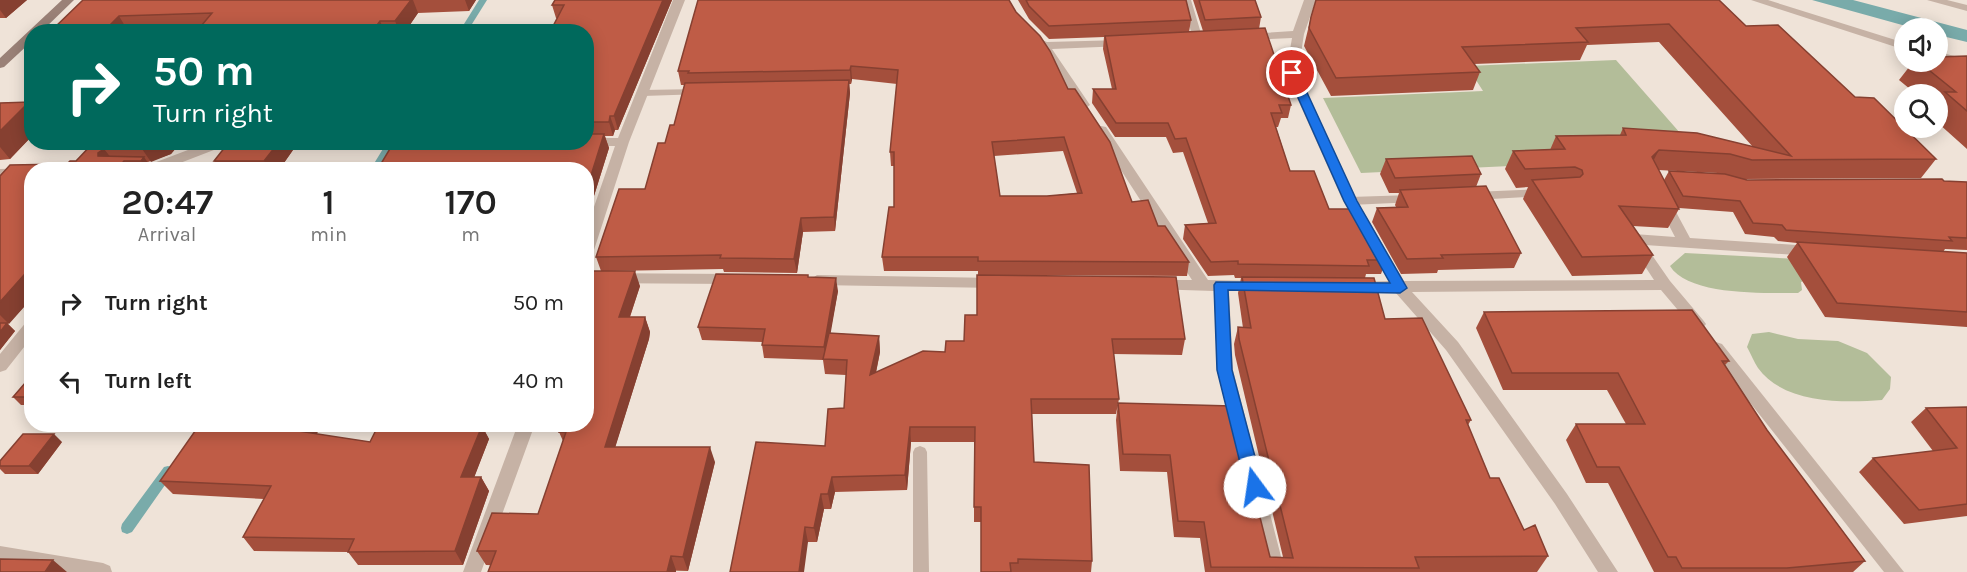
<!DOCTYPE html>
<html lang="en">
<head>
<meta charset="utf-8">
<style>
  :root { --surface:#fff; --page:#f2f2f2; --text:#222; --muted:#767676 }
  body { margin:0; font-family:Karla,sans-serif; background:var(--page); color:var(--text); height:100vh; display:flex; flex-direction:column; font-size:22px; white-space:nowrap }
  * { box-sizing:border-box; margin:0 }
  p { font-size:20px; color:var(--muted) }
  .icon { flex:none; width:33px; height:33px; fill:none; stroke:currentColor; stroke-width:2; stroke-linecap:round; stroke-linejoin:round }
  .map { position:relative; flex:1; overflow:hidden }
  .panel { position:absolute; left:24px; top:162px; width:570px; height:270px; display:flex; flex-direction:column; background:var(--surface); border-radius:24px; box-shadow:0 3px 15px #0003 }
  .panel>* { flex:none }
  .guide { position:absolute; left:24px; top:24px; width:570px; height:126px; border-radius:24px; box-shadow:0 3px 15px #0003; background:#00695c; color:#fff; overflow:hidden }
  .controls { position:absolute; left:1894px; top:18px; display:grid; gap:12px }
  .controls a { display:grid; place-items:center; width:54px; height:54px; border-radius:50%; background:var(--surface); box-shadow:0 3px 15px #0003; font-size:30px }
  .pin { position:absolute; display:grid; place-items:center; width:51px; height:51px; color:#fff; margin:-26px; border:3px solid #fff; border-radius:50%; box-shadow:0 2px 6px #0007 }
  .me { position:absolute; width:66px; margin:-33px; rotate:346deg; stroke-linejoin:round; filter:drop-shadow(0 0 4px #0008) }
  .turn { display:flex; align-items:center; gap:21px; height:126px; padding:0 30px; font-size:27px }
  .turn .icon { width:78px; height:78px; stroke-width:2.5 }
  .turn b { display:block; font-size:42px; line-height:51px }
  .eta { display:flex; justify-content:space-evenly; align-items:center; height:102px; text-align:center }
  .eta b { font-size:36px; font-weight:600; line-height:42px }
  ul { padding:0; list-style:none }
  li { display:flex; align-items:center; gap:18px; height:78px; padding:0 30px }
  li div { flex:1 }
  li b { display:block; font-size:22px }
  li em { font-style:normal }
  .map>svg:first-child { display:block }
</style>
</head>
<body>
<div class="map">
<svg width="1967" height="572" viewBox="0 0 1967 572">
  <rect width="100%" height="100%" fill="#efe3d8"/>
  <path fill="#b3bd99" d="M1616,60L1688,142L1595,162L1361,173L1323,98L1483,91L1467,66Z
    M1685,253L1799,259L1806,280L1801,282L1802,290L1798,293C1766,293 1688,296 1670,266Z
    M1769,332L1798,339L1838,341L1867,353L1891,377L1890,389L1882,400C1843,403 1784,404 1758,368C1754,362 1751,354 1747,347L1752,334Z"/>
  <path fill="#79abaa" d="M1812,0H1853L1967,30V42L1938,35V28H1913Z"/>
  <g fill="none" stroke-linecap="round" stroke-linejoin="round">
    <path fill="#79abaa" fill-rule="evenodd" d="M479,0H487L467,32H459Z
      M389,143L394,146L379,170H370L386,144Z
      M168,466L172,467L174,471L172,475L132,532L127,534L122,532L121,528L122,524L164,467Z"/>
    <path fill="#c6b2a5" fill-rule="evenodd" d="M1183,0H1191L1203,40L1201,42L1198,43L1193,40Z
      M700,89L703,90V94L643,96L638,93L643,90Z
      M1541,189L1545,190L1546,193L1545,196L1474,200L1469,196L1474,192Z
      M1412,195L1418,199L1416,202L1350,205L1344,201L1350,197Z
      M920,446L925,448L927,452L929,572H913V452L915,448Z"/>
    <path fill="#c6b2a5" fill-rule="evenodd" d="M673,0H685L629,142L593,253L586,258V230L615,146H586L580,142H586V138H618Z
      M1304,0H1316L1304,34L1298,73L1357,201L1404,281L1654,280L1627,239L1634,234L1675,237L1657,202L1664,197L1669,199L1690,238L1812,246L1819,251L1812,256L1645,245L1670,281L1703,320L1706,324L1703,328H1693L1661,290L1412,292L1458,342L1567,494L1618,572H1598L1555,504L1446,350L1395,292H1357L1349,287L1357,282L1389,281L1343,201L1286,73L1292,38L1249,40L1243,37L1249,34L1293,31Z
      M1751,0H1768L1905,43V50Z
      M1927,0H1947L1967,5V11Z
      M1042,40L1047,42L1123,40L1129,43L1123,46L1052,49L1090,105L1084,109L1080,108L1036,43Z
      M1938,52L1967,59V67L1938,60Z
      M1101,126L1106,127L1208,280L1258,281L1266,286L1258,291H1229L1233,370L1285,572H1267L1217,370L1214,291L1151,289L1149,285L1151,281L1156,280H1192L1095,130Z
      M209,142L254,144L247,148H219L162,170H111L117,166L151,164Z
      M266,142H421L422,143L415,147L271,148L266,147Z
      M32,168L37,170H32V176L0,177V169Z
      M586,273L733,274L740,279L733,284L586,283Z
      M817,275L997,278L1004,283L997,288L817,285L810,280Z
      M32,319V337L6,370L0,372V354L27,321Z
      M1716,342L1722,344L1904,572H1884L1710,352L1708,348L1710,344Z
      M518,424H535L481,572H463Z
      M0,546L103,563L110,566L112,572H55L0,562Z"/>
    <path fill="#9a8177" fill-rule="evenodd" d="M62,0H74L41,32H32V41L4,67L0,68V58Z"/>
  </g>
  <path fill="#a44f3c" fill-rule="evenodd" d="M0,0H27L6,18H0Z
    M83,0H476L469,11L418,13L405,32H196L199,29L128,32H53L52,30Z
    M555,0H672L618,130H615L613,136H605L609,148L593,199H586V170H380L379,167L586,142V32L556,18L552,5Z
    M1018,0H1186L1191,20L1189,32L1203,31L1193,0H1255L1261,17L1259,29L1291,105L1288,118H1281L1278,127H1276L1290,171L1329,209L1386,260L1381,274H1366L1365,278L1385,319L1471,420L1468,425L1490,478L1524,530L1548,556L1537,572H1205L1200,538L1174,537L1167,472L1120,471L1116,420L1118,403L1270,557H1283L1235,355L1234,344L1238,327L1243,328L1238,293L1241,278H1235L1234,275L1208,276L1183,239L1185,225L1208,223L1183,152L1173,153L1166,137H1115L1092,103L1093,89H1112L1103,49L1104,37L1049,39L1029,19Z
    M1016,12L1068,89L1132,202L1158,226L1189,262L1187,276L1034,275L1185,339L1182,355L1113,354L1119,399L1116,414H1032L1034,462L1092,561L1091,572H981V522H974V442H911L907,490L835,492L831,509H824L817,542H808L730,572L825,446L844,408L846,375L825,374L823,360L764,358L762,345V342L702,340L698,327L808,275V277L838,291L830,333L879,336L880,352L876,373L945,352L964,341L977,315L978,271H884L882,257L894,207V166H891L890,152L897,84L852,79L851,84H849L850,93L835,231L803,232L797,273L724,272L723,269L610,271L640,286L630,317H645L650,332L649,339L615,447L715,462L688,571L486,565L477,551L538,514L563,441L559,432L586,424L601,271L596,257L645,189L674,125L685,85H681L678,71ZM1063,151L1077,193L1047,196H1000L994,156Z
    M1311,17L1746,26L1855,97L1936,159L1921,178L1743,179L1747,180L1967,182V250L1945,249L1943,252L1967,253V327L1825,317L1787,257L1797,243L1778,241L1774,237L1745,234L1733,212L1679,208V209L1668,228L1633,226L1653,255L1642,274L1572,276L1523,199L1528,187L1516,188L1505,169L1513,151L1550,150L1556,136L1620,135L1623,128L1753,147L1659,42L1587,45L1580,60L1474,64L1480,72L1473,90L1331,96L1304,46ZM1658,170L1718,173L1722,174L1669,171L1664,180Z
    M1967,56V149L1938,123V94H1916L1899,80L1913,62H1938Z
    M29,102L32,105V136L10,159L0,160V103Z
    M94,142H181L171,154L148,162L153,170H32V298L8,324L15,331L0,350V175L10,165L67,164L70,161H76Z
    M293,150L279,170H219L214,161Z
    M1386,159L1481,174L1476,187L1521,253L1514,268L1438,270L1437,273L1401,274L1372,222L1377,208L1396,207L1395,205L1399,193H1389L1380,174Z
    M1484,312L1729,361L1725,365L1767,430L1865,561L1853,572H1654L1608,483H1586L1566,440L1576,424H1626L1607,390H1503L1476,328Z
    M32,375V405H21L13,397Z
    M1967,407V516L1904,524L1859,472L1873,458L1933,451L1911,422L1926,408Z
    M324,424L316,434L370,442L379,424H411L412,426H482L489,439L474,477H481L489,491L463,565H358L348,552L254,551L243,537L264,499L173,494L160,481Z
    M62,442L38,474H5L0,469V461Z"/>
  <path fill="#864031" d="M0,0H27L6,18L0,10Z
    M411,0H413L418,13L405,32H400L395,21Z
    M465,0H476L469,11Z
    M663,0H672L618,130L614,116Z
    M119,16L128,31L107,32L106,29Z
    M380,21L385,32H372Z
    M851,66L852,79L851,84L850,70Z
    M849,80L850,93L835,231L834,217Z
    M29,102L32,105V136L10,159L0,147V131Z
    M610,116L615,130L613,136L609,122Z
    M604,134L609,148L593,199L588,185Z
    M150,142H181L171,154L151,162L140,146Z
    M279,142H289L293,150L279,170H269L264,161Z
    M104,149L116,164L98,156V153Z
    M1659,150L1649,169L1652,157Z
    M144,157L153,170H147L141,161Z
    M124,161L130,170H116Z
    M801,218L803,232L797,273L794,259Z
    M32,266V298L9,324L0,315V302Z
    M635,271L640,286L625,331L619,317Z
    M836,278L838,291L826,360L824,347Z
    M645,317L650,332L649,339L611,461L605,447Z
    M7,323L15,331L0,350V332Z
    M879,336L880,352L872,391L870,375Z
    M303,424H324L308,445L298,431Z
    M482,426L489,439L469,491L461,477Z
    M910,427L911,442L907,490L905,475Z
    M54,434L62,442L38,474L29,466Z
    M710,447L715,462L688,571L683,557Z
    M481,477L489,491L463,565L455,551Z
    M832,477L835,492L831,509L828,494Z
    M821,494L824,509L817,542L814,528Z
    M805,527L808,542L804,572H799Z
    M671,556L676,570V572H667Z
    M53,560L67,572H45Z"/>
  <path fill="#bf5c46" stroke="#864031" stroke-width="1.5" fill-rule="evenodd" d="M83,0H411L395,21H380L372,32H196L212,13L119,16L106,29L52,30Z
    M555,0H663L614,116H610L609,122H586V32H550L564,5H552Z
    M698,0H1009L1016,12L1040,36L1050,51L1068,89H1075L1110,142L1132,202L1148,200L1158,226H1165L1189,262L978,261V257H882L889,207H894V152H890L898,70L851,66L850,70L688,73L689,71H678ZM1064,137L1082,193L1047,196H1000L992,142Z
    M1026,0H1186L1191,20L1049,26L1029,6Z
    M1199,0H1255L1261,17L1205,20Z
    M1316,0H1719L1746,26L1778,25L1855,97L1874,98L1936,159L1752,160L1730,154L1659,150L1652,157L1679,209L1619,206L1653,255L1582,257L1532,180L1580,177L1583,174L1582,170L1575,167L1525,169L1513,151L1565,149L1556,136L1626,135L1623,128L1697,133L1791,156L1669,24L1576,28L1588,42L1462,47L1480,72L1336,78L1309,28L1311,17Z
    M1265,28L1291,105H1279L1282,113H1271L1290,171H1314L1329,209H1357L1386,260H1367L1369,266L1238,264V261L1211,262L1185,225L1216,223L1186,138L1175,139L1168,123H1116L1093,89H1116L1105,36Z
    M1967,56V111L1945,92H1956L1919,62H1938V57Z
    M849,80L834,217L801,218L794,259L720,258L721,255L596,257L619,189H645L658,143H665L670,125H674L685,83Z
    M29,102L0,131V103Z
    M586,134H604L588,185H586V170H423L425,167H379L394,142H586Z
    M94,142H150L140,146L104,149L98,153V156L144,157L141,161H124L116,170H32V266L0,302V176L10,165L67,164L70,161H76Z
    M229,142H279L264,161H214Z
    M1472,156L1481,174L1395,178L1386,159Z
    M1669,171L1725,174L1747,180L1942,179L1944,181L1967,182V238L1949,237L1952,241L1786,230L1782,225L1753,223L1740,201L1683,196Z
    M1486,186L1521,253L1441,255L1443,258L1407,259L1377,208L1408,207L1400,190Z
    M1797,242L1967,253V312L1837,303Z
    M586,271H635L619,317H645L644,324L605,447H710L683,557L671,556L667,572H488L496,551H477L492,513L538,514L566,432H559L562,424H586Z
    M716,274L808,275V277L836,278L824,347L762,345L765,329L698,327Z
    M977,275L1176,277L1185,339H1112L1119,399H1031L1034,462L1089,465L1092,561L1018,559V563H1010L1011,572H981V507H974L975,427H910L905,475L832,477L828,494H821L814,528L805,527L799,572H730L756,442L825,446L828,409L844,408L847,360L823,359L829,333L879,336L870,375L923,351L945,352L946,341H964L965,315H977Z
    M1242,277L1374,278L1385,319L1422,318L1471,420H1466L1490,478H1499L1524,530L1535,525L1548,556L1415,557L1419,568L1211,567L1204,522L1178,521L1170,455L1123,454L1118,403L1232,406L1270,557L1293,558L1239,339L1238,327L1251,328Z
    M1692,310L1729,361H1722L1767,430L1865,561L1787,568H1682L1676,557H1668L1619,467H1597L1576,424H1645L1618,373H1512L1484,312Z
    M0,323H7L0,332Z
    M32,375V397H13Z
    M1967,407V504L1919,510L1873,458L1957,448L1926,408Z
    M200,424H303L298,431L370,442L379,424H407V426H482L461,477H481L455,551L348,552L354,539L243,537L271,486L160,481Z
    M23,434H54L29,466H0V461Z
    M0,559L53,560L45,572H0Z"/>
  <path fill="#1a73e8" stroke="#114b97" stroke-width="1.5" d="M1292,69L1298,73L1357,201L1407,288L1400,293L1228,290L1232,370L1263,487L1260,492L1255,494L1249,492L1246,487L1217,370L1214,285L1216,282L1390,283L1344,201L1287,73Z"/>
</svg>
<div class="controls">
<a><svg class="icon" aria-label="sound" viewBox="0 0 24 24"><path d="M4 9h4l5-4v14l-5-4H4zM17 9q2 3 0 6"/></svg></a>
<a><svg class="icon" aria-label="search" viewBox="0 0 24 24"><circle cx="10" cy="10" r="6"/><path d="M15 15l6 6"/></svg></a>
</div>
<div class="pin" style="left:1292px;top:73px;background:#d93025"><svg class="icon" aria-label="arrive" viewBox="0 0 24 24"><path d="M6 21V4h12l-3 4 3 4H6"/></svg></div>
<svg class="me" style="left:1255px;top:487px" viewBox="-20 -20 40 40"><circle r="19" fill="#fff"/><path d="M0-13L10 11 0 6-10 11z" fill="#1a73e8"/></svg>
<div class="guide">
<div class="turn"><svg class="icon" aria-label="right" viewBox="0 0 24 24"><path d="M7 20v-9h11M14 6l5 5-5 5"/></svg><div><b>50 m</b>Turn right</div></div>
</div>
<section class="panel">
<div class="eta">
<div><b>20:47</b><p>Arrival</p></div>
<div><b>1</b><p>min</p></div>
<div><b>170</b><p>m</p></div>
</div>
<ul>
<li><svg class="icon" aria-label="right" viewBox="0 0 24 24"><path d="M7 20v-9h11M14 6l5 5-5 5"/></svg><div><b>Turn right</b></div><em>50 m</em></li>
<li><svg class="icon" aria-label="left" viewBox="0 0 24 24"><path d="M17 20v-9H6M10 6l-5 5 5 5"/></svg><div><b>Turn left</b></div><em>40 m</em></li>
</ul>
</section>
</div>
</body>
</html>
